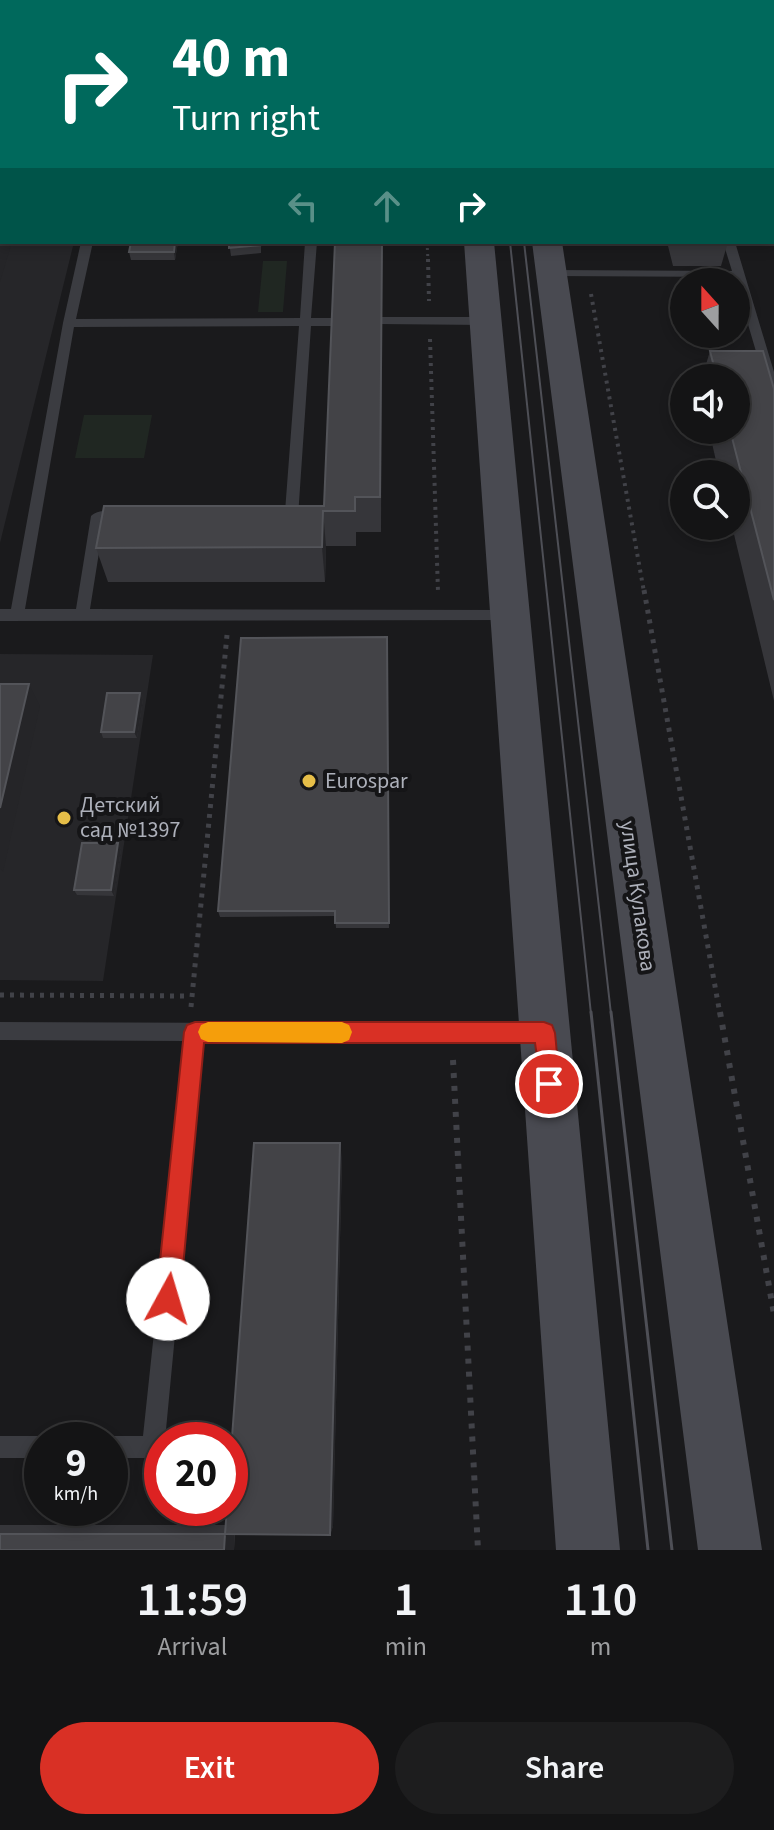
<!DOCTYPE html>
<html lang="en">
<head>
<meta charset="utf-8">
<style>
  :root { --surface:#141415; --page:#1d1d1e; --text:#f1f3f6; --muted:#9d9ea0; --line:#333334; --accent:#d93025 }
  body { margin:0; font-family:"Source Sans 3",sans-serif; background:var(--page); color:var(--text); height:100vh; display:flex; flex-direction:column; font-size:30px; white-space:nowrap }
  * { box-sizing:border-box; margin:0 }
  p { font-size:26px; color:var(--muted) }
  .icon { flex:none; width:44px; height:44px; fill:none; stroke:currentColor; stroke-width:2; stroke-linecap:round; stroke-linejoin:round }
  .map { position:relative; height:1550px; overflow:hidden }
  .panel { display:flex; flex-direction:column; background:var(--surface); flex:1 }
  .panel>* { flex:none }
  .banner { position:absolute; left:0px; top:0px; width:774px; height:244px; box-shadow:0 4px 12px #0003,0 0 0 2px var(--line); background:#00695c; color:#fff; overflow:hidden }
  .needle { width:52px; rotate:339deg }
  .controls { position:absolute; left:670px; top:268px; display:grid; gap:16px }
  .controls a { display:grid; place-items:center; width:80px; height:80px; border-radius:50%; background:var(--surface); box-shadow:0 4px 12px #0003,0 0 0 2px var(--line); font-size:40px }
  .speed { position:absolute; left:24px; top:1422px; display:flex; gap:16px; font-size:40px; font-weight:700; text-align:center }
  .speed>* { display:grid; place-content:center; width:104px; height:104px; border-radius:50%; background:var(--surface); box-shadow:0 4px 12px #0003,0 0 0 2px var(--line); line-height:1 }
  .speed small { font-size:20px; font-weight:400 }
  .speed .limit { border:12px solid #d22; background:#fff; color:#111 }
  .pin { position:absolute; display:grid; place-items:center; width:68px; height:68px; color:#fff; margin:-34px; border:4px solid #fff; border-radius:50%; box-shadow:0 2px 8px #0007 }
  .me { position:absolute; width:88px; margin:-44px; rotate:6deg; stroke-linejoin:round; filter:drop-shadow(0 0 6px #0008) }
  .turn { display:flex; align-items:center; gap:28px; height:168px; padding:0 40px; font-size:36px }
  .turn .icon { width:104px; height:104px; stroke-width:2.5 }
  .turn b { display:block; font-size:56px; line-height:68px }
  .lanes { display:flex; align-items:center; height:76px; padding:0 40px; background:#0003; justify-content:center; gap:40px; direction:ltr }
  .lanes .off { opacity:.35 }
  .eta { display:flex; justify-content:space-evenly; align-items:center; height:136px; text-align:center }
  .eta b { font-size:48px; font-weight:600; line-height:56px }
  .action { display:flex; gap:16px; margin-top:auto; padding:16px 40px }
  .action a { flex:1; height:92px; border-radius:48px; background:var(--accent); color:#fff; font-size:32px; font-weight:600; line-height:92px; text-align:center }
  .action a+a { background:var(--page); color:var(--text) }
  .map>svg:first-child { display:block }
</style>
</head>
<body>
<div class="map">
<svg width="774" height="1550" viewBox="0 0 774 1550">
  <rect width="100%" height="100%" fill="#1a1a1c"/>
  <path fill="#262629" d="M0,176L2,242H74L0,543Z
    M0,654L153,655L103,981L0,980Z"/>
  <path fill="#202722" d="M263,261H287L283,312H258Z
    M84,415H152L144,458H75Z"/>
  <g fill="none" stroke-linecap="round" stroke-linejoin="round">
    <path stroke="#414248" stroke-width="3" stroke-dasharray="2 4" stroke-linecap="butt" d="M725,0L729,2
      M110,2L114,0
      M427,242L428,261"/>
    <path stroke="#414248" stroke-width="4" stroke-dasharray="3 5" stroke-linecap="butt" d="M428,259L429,301
      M591,294L644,592
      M430,339L438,592"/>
    <path stroke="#414248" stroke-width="5" stroke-dasharray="4 6" stroke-linecap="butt" d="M644,590L720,1014
      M0,995L190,996
      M191,1007L227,635"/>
    <path stroke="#414248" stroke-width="6" stroke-dasharray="5 8" stroke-linecap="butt" d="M720,1012L774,1314
      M453,1060L478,1550"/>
    <path fill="#3b3c41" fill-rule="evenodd" d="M248,0H256V2H248Z
      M349,0H357V2H349Z
      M631,0H639L640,2H632Z
      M772,96L774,97V103L772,102Z
      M0,152H2V158H0Z
      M81,242H93L76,319L300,318L305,242H317L311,318H335L341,322L335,326H311L298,517C293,524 278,524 273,517L275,513L285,512L299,326L74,327L25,609H76L91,516C99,508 119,510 130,512V520L104,521L90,609L510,610L515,612L517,616L515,620L0,621V609H11L63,323Z
      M723,242H735L774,372V396L768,392L734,277L551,276L545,273L551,270L732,271Z
      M382,317H485L491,321L485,325L378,324V318Z
      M0,1022L539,1024L546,1027L548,1033L546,1039L539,1042L203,1041L165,1440H162L161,1455L153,1458H110V1440L102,1439L110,1436H143L185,1041L0,1040Z
      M0,1436H42L50,1440H42V1458H0Z"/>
    <path fill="#494a51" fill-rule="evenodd" d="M448,0H472V2H448Z
      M504,0H528V2H504Z
      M464,242H494L620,1550H556Z
      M532,242H562L762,1550H698Z"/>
    <path stroke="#4e4f56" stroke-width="2" d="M510,242L591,1014
      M524,242L611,1014"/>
    <path stroke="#4e4f56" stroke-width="3" d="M591,1012L648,1550
      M611,1012L672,1550"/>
  </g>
  <path fill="#36363a" d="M653,0H706L712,2H653Z
    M2,40V81H0V41Z
    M131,242H178L175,260H131L129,252Z
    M229,242L261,245V253L231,256Z
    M382,242L381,532H356V546H326L325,582H108L96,548L324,506Z
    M667,242H728L721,266H673Z
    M710,351L774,389V701L732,526H736V474H719L709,430H736V378H702Z
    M387,637L389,928H336L335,916L220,917L218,911Z
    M140,693L143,699L137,738H103L101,732Z
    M118,843L121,849L114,896L77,895L74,890Z
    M342,1158L333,1526L330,1535L235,1534L234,1550H0V1525H225Z"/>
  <path fill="#252528" d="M2,231V242H12L0,282V237Z
    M175,242H178L175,260L174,252Z
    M323,511L326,546L325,582L322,547Z
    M29,684L40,706L3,872L0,868V808Z
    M140,693L143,699L137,738L134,732Z
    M118,843L121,849L114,896L111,890Z
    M340,1143L342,1158L333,1526L330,1535Z
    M235,1525L234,1550H224L225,1534Z"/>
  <path fill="#434347" stroke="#535459" stroke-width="2" d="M278,0H321V2H278Z
    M669,0H712V2H669Z
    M0,40H2V55H0Z
    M0,221H2V231L0,237Z
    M131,242H175L174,252H129Z
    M229,242H260L261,245L229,248Z
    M335,242H382L380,497H355V511H323L322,547L96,548L104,506H324Z
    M710,351H763L774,389V600L730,430H736V378H717Z
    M387,637L389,923H335V911H218L241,638Z
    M0,684H29L0,808Z
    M107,693H140L134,732H101Z
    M82,843H118L111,890H74Z
    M254,1143H340L330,1535L225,1534L227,1508H230V1464Z
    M0,1534H225L224,1550H0Z"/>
  <path fill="#d93025" stroke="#8d1f18" stroke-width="2" d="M195,1022H544L552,1025L555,1033L560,1084L557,1091L549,1094L542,1091L535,1043H204L180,1299L176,1307L168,1311L159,1307L156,1299L184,1032L187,1025Z"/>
  <path fill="#f59e0b" d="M208,1022H342L349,1025L352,1032L349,1040L342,1043L208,1042L201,1039L198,1032L201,1025Z"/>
  <g fill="#e6be48" stroke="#151517" stroke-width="3">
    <circle cx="309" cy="781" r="8"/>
    <circle cx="64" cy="818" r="8"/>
  </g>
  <g text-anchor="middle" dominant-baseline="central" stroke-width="8" stroke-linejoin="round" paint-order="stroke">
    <g font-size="22" fill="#adb0ba" stroke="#151517" text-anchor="start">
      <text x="325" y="781">Eurospar</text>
      <text x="80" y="805">Детский<tspan x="80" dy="25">сад №1397</tspan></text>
    </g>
    <g font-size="22" fill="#adb0ba" stroke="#151517">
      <text transform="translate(638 896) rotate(82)">улица Кулакова</text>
    </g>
  </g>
</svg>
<div class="controls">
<a><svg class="needle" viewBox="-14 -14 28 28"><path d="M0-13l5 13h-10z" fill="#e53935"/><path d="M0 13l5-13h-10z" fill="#9d9ea0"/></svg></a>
<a><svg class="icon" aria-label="sound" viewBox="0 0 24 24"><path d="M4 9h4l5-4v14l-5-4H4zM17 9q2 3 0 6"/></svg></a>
<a><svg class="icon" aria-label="search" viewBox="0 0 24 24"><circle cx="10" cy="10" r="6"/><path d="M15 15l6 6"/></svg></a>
</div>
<div class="speed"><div>9<small>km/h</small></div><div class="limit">20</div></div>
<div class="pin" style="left:549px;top:1084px;background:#d93025"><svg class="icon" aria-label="arrive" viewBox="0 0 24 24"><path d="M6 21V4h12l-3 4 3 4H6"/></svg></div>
<svg class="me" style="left:168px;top:1299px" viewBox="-20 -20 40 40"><circle r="19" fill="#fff"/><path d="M0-13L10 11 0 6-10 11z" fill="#d93025"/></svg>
<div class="banner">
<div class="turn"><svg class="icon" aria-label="right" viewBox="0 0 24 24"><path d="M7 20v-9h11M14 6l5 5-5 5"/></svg><div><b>40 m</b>Turn right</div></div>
<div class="lanes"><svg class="icon off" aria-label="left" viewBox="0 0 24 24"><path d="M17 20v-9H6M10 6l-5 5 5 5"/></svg><svg class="icon off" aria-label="ahead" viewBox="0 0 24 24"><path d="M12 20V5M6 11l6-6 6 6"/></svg><svg class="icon" aria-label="right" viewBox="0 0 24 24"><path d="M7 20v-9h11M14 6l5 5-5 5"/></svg></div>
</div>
</div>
<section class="panel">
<div class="eta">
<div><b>11:59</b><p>Arrival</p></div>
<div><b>1</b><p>min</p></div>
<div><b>110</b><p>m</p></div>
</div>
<div class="action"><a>Exit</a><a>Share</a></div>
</section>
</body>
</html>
